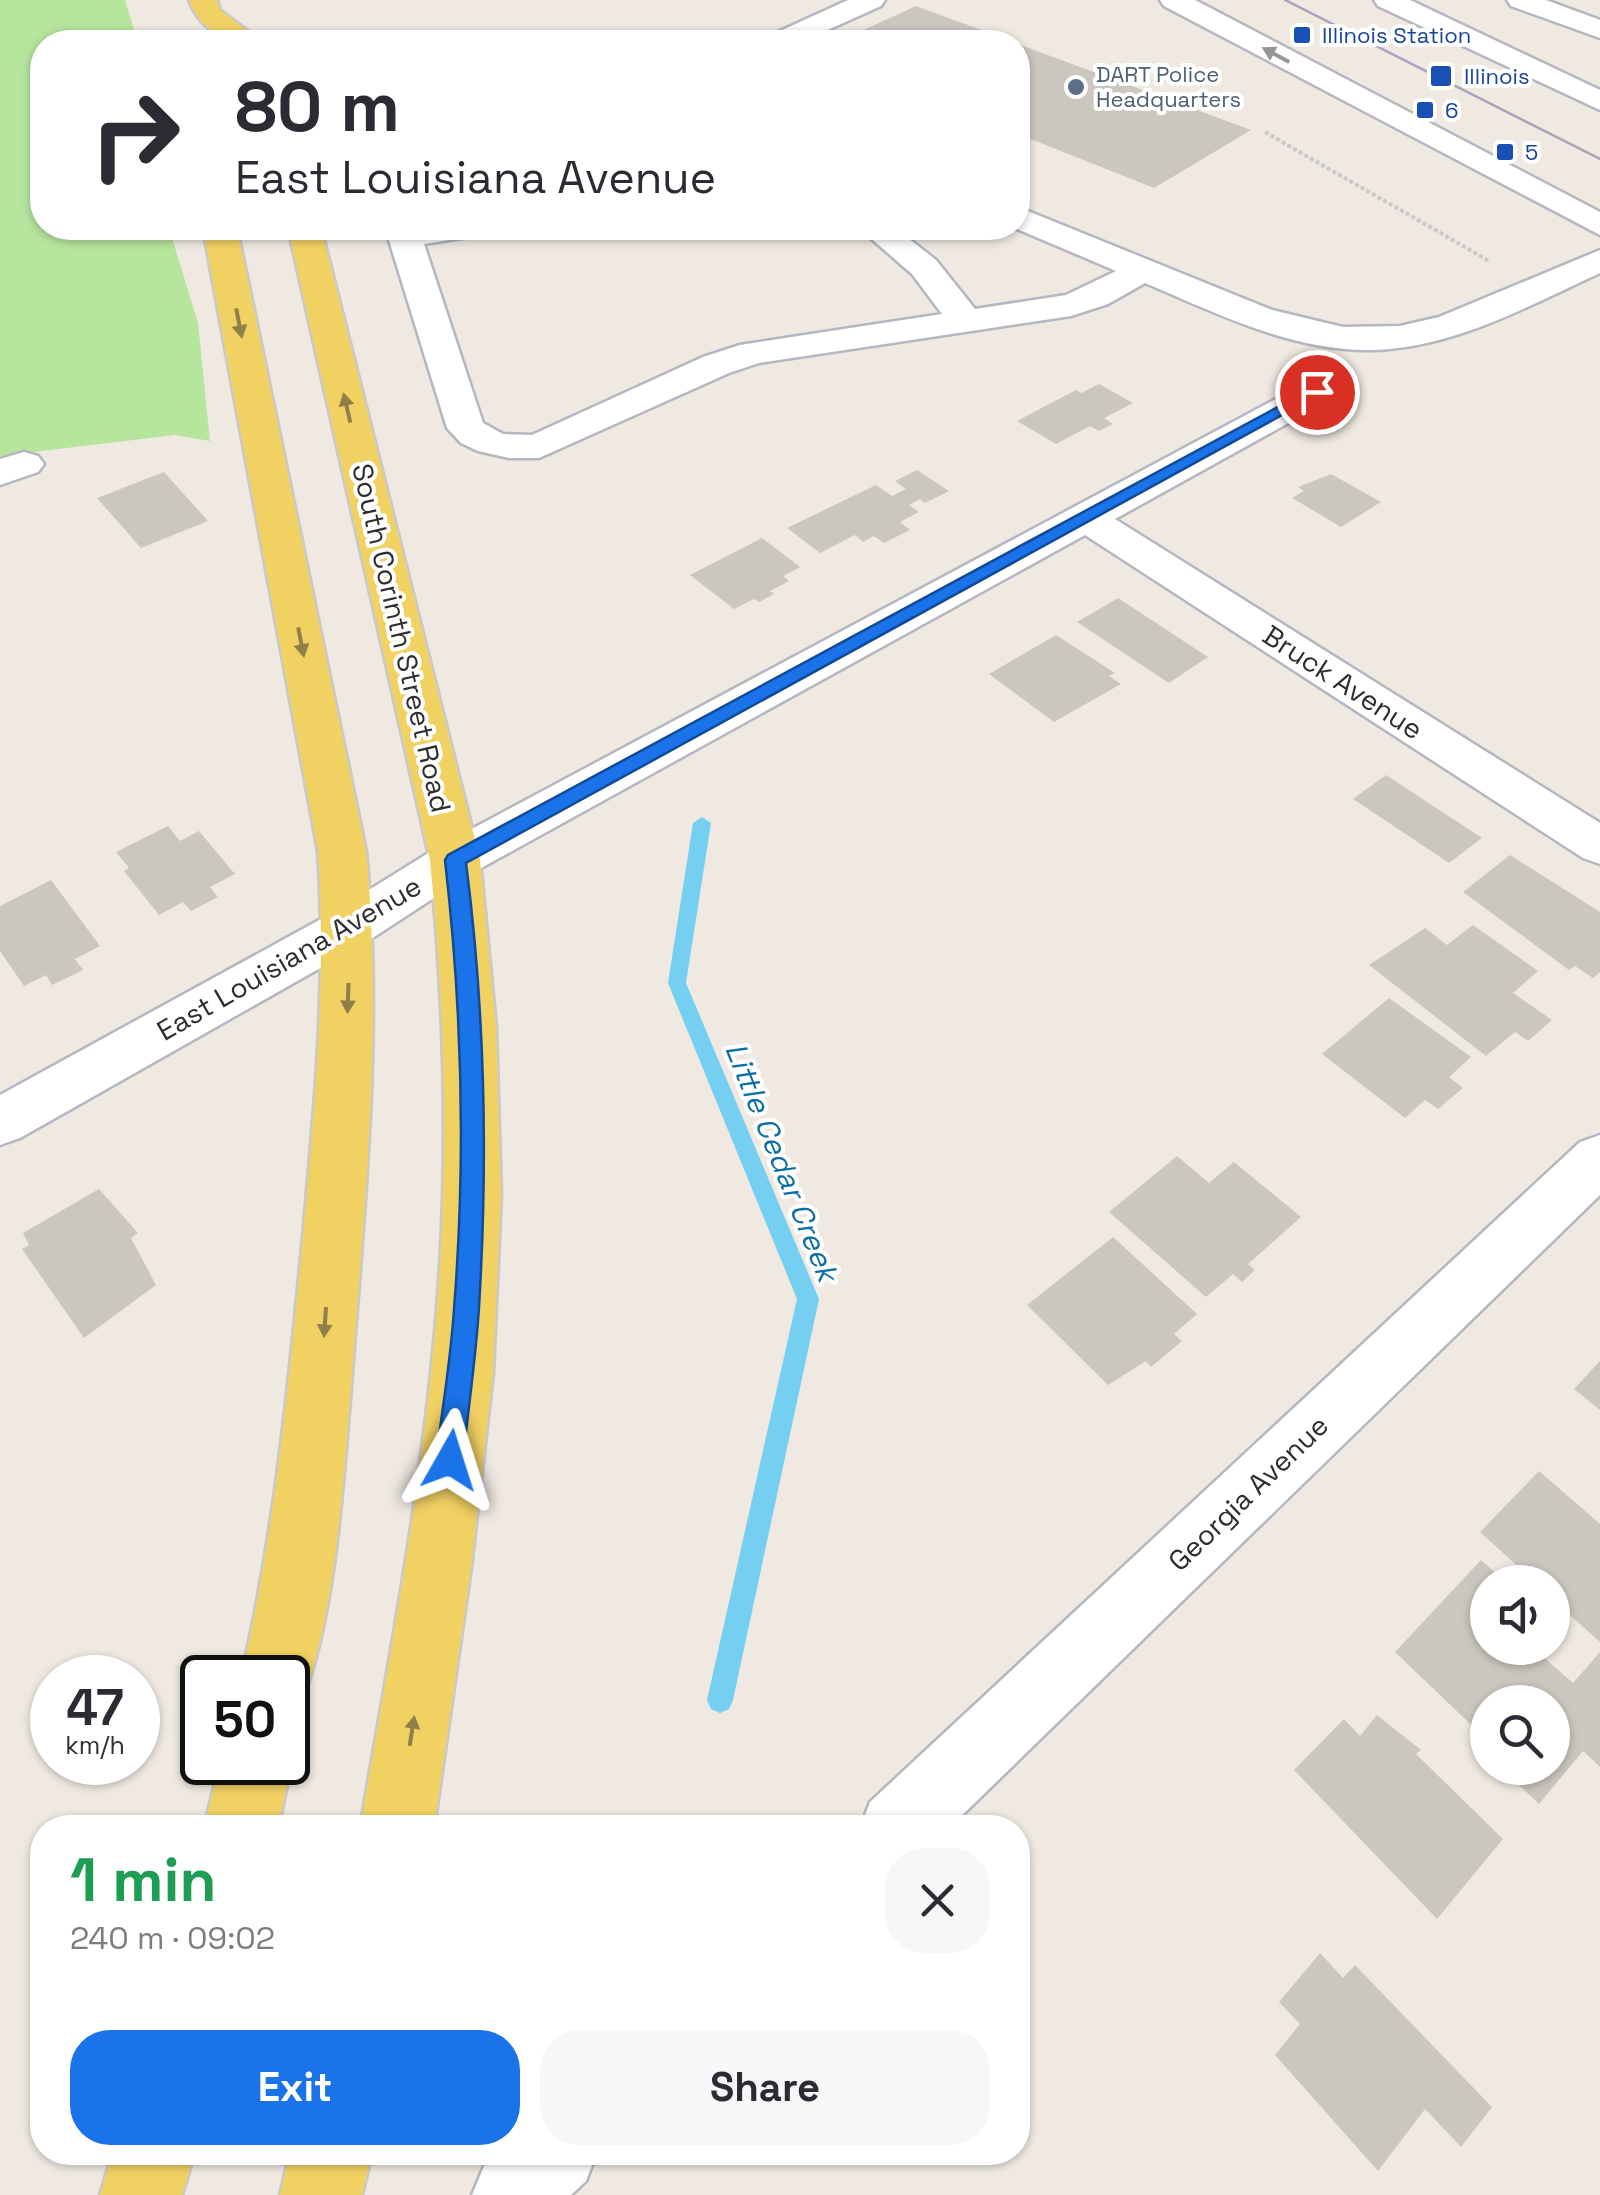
<!DOCTYPE html>
<html lang="en">
<head>
<meta charset="utf-8">
<style>
  :root { --surface:#fff; --page:#f7f7f7; --text:#2b2b33; --muted:#7c7c81; --accent:#1a73e8 }
  body { margin:0; font-family:"Space Grotesk",sans-serif; background:var(--page); color:var(--text); height:100vh; display:flex; flex-direction:column; font-size:38px; white-space:nowrap }
  * { box-sizing:border-box; margin:0 }
  p { font-size:32px; color:var(--muted) }
  .icon { flex:none; width:55px; height:55px; fill:none; stroke:currentColor; stroke-width:2; stroke-linecap:round; stroke-linejoin:round }
  .map { position:relative; flex:1; overflow:hidden }
  .side { position:absolute; left:30px; top:1815px; width:1000px; height:350px; display:flex; flex-direction:column; background:var(--surface); border-radius:40px; box-shadow:0 2px 8px #0004 }
  .side>* { flex:none }
  .banner { position:absolute; left:30px; top:30px; width:1000px; height:210px; border-radius:40px; box-shadow:0 2px 8px #0004; background:#fff; color:var(--text); overflow:hidden }
  .tools { position:absolute; left:1470px; top:1565px; display:grid; gap:20px }
  .tools a { display:grid; place-items:center; width:100px; height:100px; border-radius:50%; background:var(--surface); box-shadow:0 2px 8px #0004; font-size:50px }
  .speed { position:absolute; left:30px; top:1655px; display:flex; gap:20px; font-size:50px; font-weight:700; text-align:center }
  .speed>* { display:grid; place-content:center; width:130px; height:130px; border-radius:50%; background:var(--surface); box-shadow:0 2px 8px #0004; line-height:1 }
  .speed small { font-size:25px; font-weight:400 }
  .speed .limit { border:5px solid #111; border-radius:15px; background:#fff; color:#111 }
  .pin { position:absolute; display:grid; place-items:center; width:85px; height:85px; color:#fff; margin:-42px; border:5px solid #fff; border-radius:50%; box-shadow:0 2px 10px #0007 }
  .me { position:absolute; width:110px; margin:-55px; rotate:6deg; stroke-linejoin:round; filter:drop-shadow(0 0 8px #0008) }
  .turn { display:flex; align-items:center; gap:35px; height:210px; padding:0 40px; font-size:45px }
  .turn .icon { width:130px; height:130px; stroke-width:2.5 }
  .turn b { display:block; font-size:70px; line-height:85px }
  .round { display:grid; place-items:center; flex:none; width:105px; height:105px; border-radius:40px; background:var(--page) }
  .head { display:flex; align-items:center; justify-content:space-between; height:170px; padding:0 40px }
  h1 { font-size:60px; font-weight:700; line-height:75px; color:#1e9e55 }
  .action { display:flex; gap:20px; margin-top:auto; padding:20px 40px }
  .action a { flex:1; height:115px; border-radius:40px; background:var(--accent); color:#fff; font-size:40px; font-weight:700; line-height:115px; text-align:center }
  .action a+a { background:var(--page); color:var(--text) }
  .map>svg:first-child { display:block }
</style>
</head>
<body>
<div class="map">
<svg width="1600" height="2195" viewBox="0 0 1600 2195">
  <rect width="100%" height="100%" fill="#efe9e1"/>
  <path fill="#b6e59e" d="M0,0H125L138,42H42V228H169L198,323L210,441L175,435L0,456Z"/>
  <g fill="none" stroke-linecap="round" stroke-linejoin="round">
    <path fill="#75cff0" fill-rule="evenodd" d="M702,817L711,823L686,983L819,1299L733,1700L729,1709L720,1713L711,1709L707,1700L797,1299L668,983L693,823Z"/>
  </g>
  <path fill="#cbc7bf" d="M916,6L1014,42H837Z
    M1018,44L1251,130L1154,188L1018,134Z
    M1099,384L1133,403L1104,418L1113,424L1099,431L1090,426L1056,444L1017,421L1076,390L1081,393Z
    M917,470L949,491L925,503L920,499L909,505L919,512L900,522L910,530L884,543L874,536L863,542L855,535L820,553L787,528L876,485L892,496L906,489L895,481Z
    M164,472L208,521L141,548L97,498Z
    M1331,474L1381,502L1341,527L1292,498L1304,491L1298,487Z
    M762,538L800,567L783,576L789,581L770,591L774,594L759,602L754,599L734,609L690,575Z
    M1118,598L1208,657L1169,683L1077,622Z
    M1056,635L1115,673L1109,676L1121,684L1054,722L989,674Z
    M1386,775L1482,838L1449,863L1353,799Z
    M168,826L180,841L199,831L235,874L210,887L218,897L191,911L183,902L159,915L124,871L129,868L116,852Z
    M1510,855L1600,912V972L1593,978L1575,966L1569,970L1463,892Z
    M51,880L100,946L75,959L83,970L52,985L46,975L24,986L0,951V906Z
    M1473,925L1538,971L1513,993L1552,1020L1528,1041L1515,1032L1486,1056L1369,965L1425,928L1447,945Z
    M1389,998L1471,1057L1449,1077L1463,1088L1438,1109L1425,1100L1405,1118L1322,1054Z
    M1177,1156L1209,1183L1234,1162L1301,1217L1248,1264L1255,1270L1242,1282L1233,1274L1206,1297L1109,1212Z
    M99,1189L138,1233L131,1238L156,1285L84,1338L22,1249L29,1245L23,1233Z
    M1113,1237L1197,1314L1174,1334L1182,1341L1151,1367L1146,1361L1108,1385L1027,1305Z
    M1600,1361V1410L1574,1389Z
    M1539,1471L1600,1524V1642L1552,1599V1582H1535L1480,1532Z
    M1481,1560L1506,1582H1488V1648H1533L1573,1683L1600,1652V1767L1583,1751L1539,1804L1501,1768H1552V1702H1488V1741L1395,1652Z
    M1377,1715L1421,1750L1416,1754L1503,1839L1437,1919L1294,1770L1344,1719L1360,1736Z
    M1320,1953L1343,1978L1355,1965L1492,2107L1461,2147L1425,2109L1378,2171L1275,2055L1300,2024L1279,2002Z"/>
  <g fill="none" stroke-linecap="round" stroke-linejoin="round">
    <g stroke="#b4b7c1" stroke-width="5">
      <path id="minor" d="M848,0H885L881,6L801,42H765L769,36Z
        M1160,0H1195L1600,212V235L1164,6Z
        M1374,0H1410L1600,90V110L1378,6Z
        M1507,0H1546L1600,20V38L1511,6Z
        M1018,207L1272,310L1343,327L1400,326L1439,317L1600,250V273C1528,306 1452,349 1370,350C1291,351 1216,313 1145,283L1108,304L1071,316L759,363L729,373L539,458H509L478,451L461,443L447,428L388,237L393,230L403,228H485L481,235L424,244L483,423L503,434L532,435L703,357L740,345L942,314L912,274L859,228H895L936,260L975,309L1066,295L1116,271L1015,228Z
        M1317,381L1330,384L1336,392L1330,400L1115,519L1600,823V864L1583,858L1085,535L472,873L368,941L20,1138L0,1145V1095L332,913L438,847L1304,384Z
        M24,452L38,456L44,464L38,472L0,485V459Z
        M1600,1135V1195L949,1828H860L870,1802L1580,1142Z
        M498,2152H597L586,2181L571,2195H472L484,2166Z"/>
    </g>
    <g stroke="#c9c9c9" stroke-width="5">
      <path id="major" d="M189,0H217L220,10L262,42C230,44 201,33 189,0Z
        M203,228H237L366,851C383,1025 365,1200 352,1374C344,1470 337,1614 301,1703L288,1708V1678H241C274,1535 288,1392 302,1247C314,1115 327,984 318,851Z
        M288,228H321L480,860L496,1027L501,1196L493,1373L471,1568L434,1828H360C390,1655 423,1483 437,1308C449,1159 445,1009 430,860Z
        M288,1752L292,1762L278,1828H204L220,1762H288Z
        M113,2152H195L182,2195H100Z
        M290,2152H372L362,2195H280Z"/>
    </g>
    <path stroke="#c9c9c9" stroke-width="4" stroke-dasharray="4 2.5" stroke-linecap="butt" d="M1265,132L1489,261"/>
    <use href="#minor" fill="#fff" fill-rule="evenodd"/>
    <use href="#major" fill="#f2d163" fill-rule="evenodd"/>
    <path stroke="#a3a6b8" stroke-width="2.5" d="M1285,0L1600,159"/>
  </g>
  <defs><path id="oneway-solid" d="M-6-.8H1V-3.2L6.5 0L1 3.2V.8H-6Z" transform="scale(2.5)"/></defs>
  <use fill="#969696" href="#oneway-solid" transform="translate(1276 55) rotate(-152)"/>
  <g fill="#908048">
    <use href="#oneway-solid" transform="translate(239 323) rotate(79)"/>
    <use href="#oneway-solid" transform="translate(347 408) rotate(-103)"/>
    <use href="#oneway-solid" transform="translate(301 642) rotate(79)"/>
    <use href="#oneway-solid" transform="translate(348 998) rotate(92)"/>
    <use href="#oneway-solid" transform="translate(325 1322) rotate(94)"/>
    <use href="#oneway-solid" transform="translate(412 1731) rotate(-81)"/>
  </g>
  <path fill="#1a73e8" stroke="#114b97" stroke-width="2.5" d="M1311,389L1324,392L466,863C485,1010 488,1159 479,1307C476,1358 468,1409 463,1460L459,1469L450,1473L440,1469L436,1460C442,1410 451,1359 454,1309C466,1159 462,1008 445,860L448,855Z"/>
  <g fill="#1a4fb4" stroke="#fff" stroke-width="4">
    <rect x="1292" y="25" width="20" height="20" rx="5"/>
    <rect x="1429" y="64" width="24" height="24" rx="5"/>
    <rect x="1415" y="100" width="20" height="20" rx="5"/>
    <rect x="1495" y="142" width="20" height="20" rx="5"/>
  </g>
  <circle fill="#5c6f8a" stroke="#fff" stroke-width="4" cx="1076" cy="87" r="10"/>
  <g text-anchor="middle" dominant-baseline="central" stroke-width="8" stroke-linejoin="round" paint-order="stroke">
    <g font-size="22" fill="#164399" stroke="#fff" text-anchor="start">
      <text x="1322" y="35">Illinois Station</text>
      <text x="1464" y="76">Illinois</text>
      <text x="1445" y="110">6</text>
      <text x="1525" y="152">5</text>
    </g>
    <g font-size="22" fill="#4e5e75" stroke="#fff" text-anchor="start">
      <text x="1096" y="74">DART Police<tspan x="1096" dy="25">Headquarters</tspan></text>
    </g>
    <g font-size="28" fill="#2e2e2e" stroke="#fff">
      <text transform="translate(402 638) rotate(77)">South Corinth Street Road</text>
      <text transform="translate(1343 682) rotate(33)">Bruck Avenue</text>
      <text transform="translate(289 958) rotate(-30)">East Louisiana Avenue</text>
      <text transform="translate(1248 1493) rotate(-44)">Georgia Avenue</text>
    </g>
    <g font-size="30" font-style="italic" fill="#0d6fa3" stroke="#fff">
      <text transform="translate(782 1162) rotate(68)">Little Cedar Creek</text>
    </g>
  </g>
</svg>
<div class="tools">
<a><svg class="icon" aria-label="sound" viewBox="0 0 24 24"><path d="M4 9h4l5-4v14l-5-4H4zM17 9q2 3 0 6"/></svg></a>
<a><svg class="icon" aria-label="search" viewBox="0 0 24 24"><circle cx="10" cy="10" r="6"/><path d="M15 15l6 6"/></svg></a>
</div>
<div class="speed"><div>47<small>km/h</small></div><div class="limit">50</div></div>
<div class="pin" style="left:1317px;top:392px;background:#d93025"><svg class="icon" aria-label="arrive" viewBox="0 0 24 24"><path d="M6 21V4h12l-3 4 3 4H6"/></svg></div>
<svg class="me" style="left:450px;top:1460px" viewBox="-20 -20 40 40"><path d="M0-17L14 15 0 8-14 15z" fill="#1a73e8" stroke="#fff" stroke-width="4"/></svg>
<div class="banner">
<div class="turn"><svg class="icon" aria-label="right" viewBox="0 0 24 24"><path d="M7 20v-9h11M14 6l5 5-5 5"/></svg><div><b>80 m</b>East Louisiana Avenue</div></div>
</div>
<section class="side">
<div class="head"><div><h1>1 min</h1><p>240 m · 09:02</p></div><a class="round"><svg class="icon" aria-label="close" viewBox="0 0 24 24"><path d="M6 6l12 12M18 6L6 18"/></svg></a></div>
<div class="action"><a>Exit</a><a>Share</a></div>
</section>
</div>
</body>
</html>
